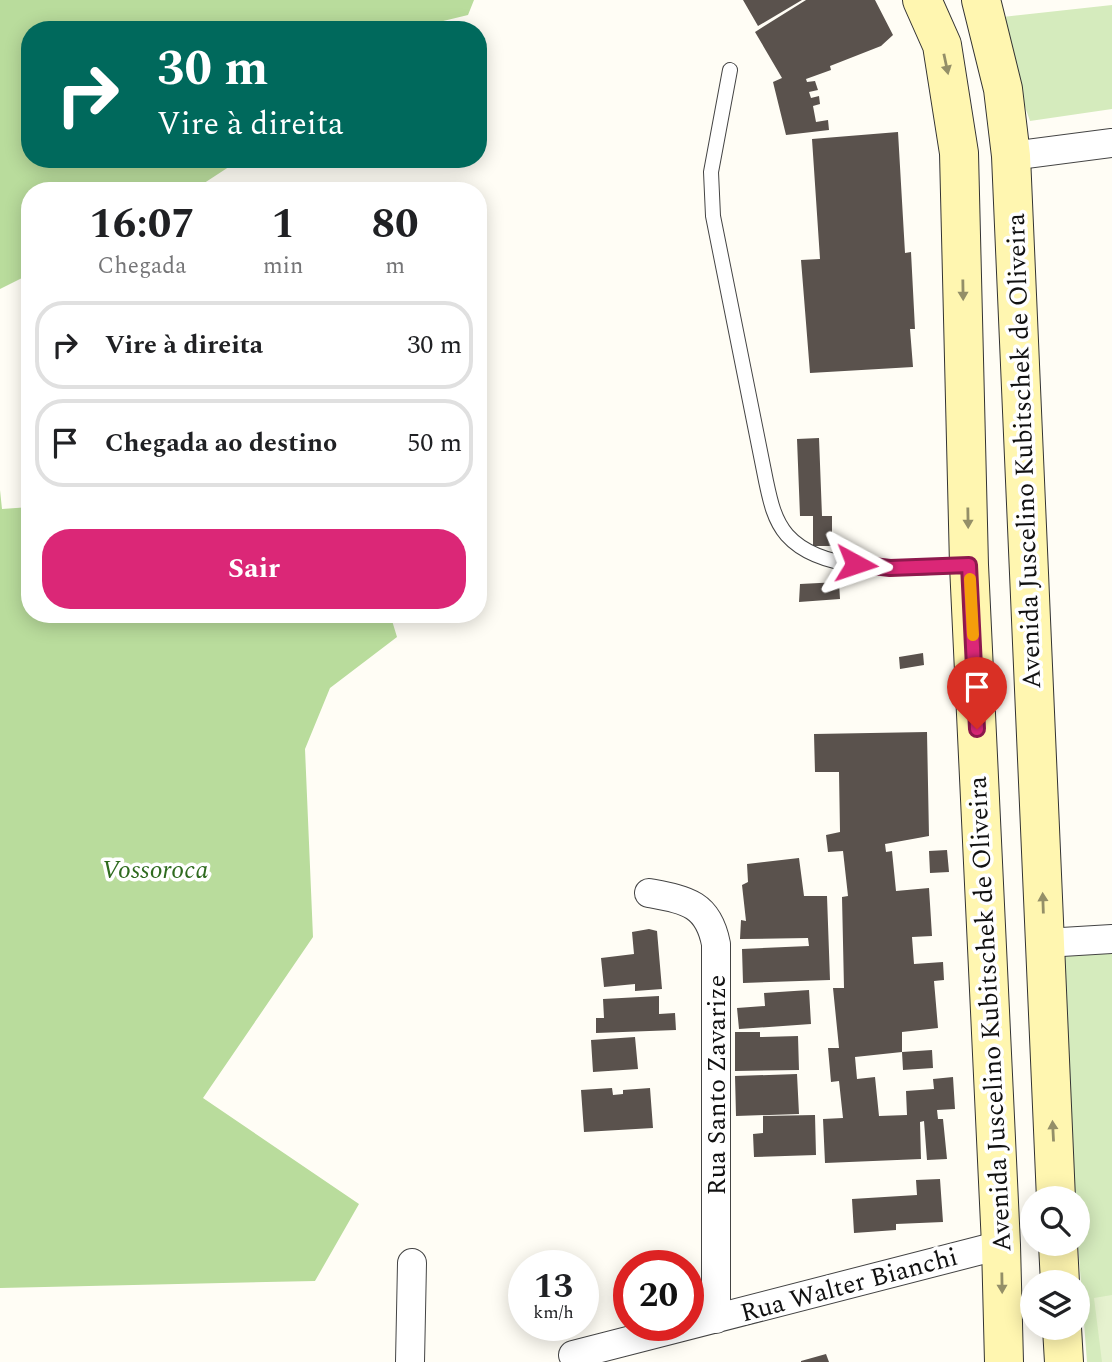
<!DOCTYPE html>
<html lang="pt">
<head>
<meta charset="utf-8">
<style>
  :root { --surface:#fff; --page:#f2f2f2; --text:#202124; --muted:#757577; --line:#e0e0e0; --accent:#db2777 }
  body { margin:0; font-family:Spectral,serif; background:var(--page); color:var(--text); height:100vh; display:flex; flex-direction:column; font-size:26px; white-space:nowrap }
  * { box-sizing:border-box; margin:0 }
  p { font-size:23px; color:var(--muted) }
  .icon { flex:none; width:38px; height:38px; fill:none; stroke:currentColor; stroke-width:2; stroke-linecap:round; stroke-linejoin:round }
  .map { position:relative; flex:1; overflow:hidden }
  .sheet { position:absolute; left:21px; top:182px; width:466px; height:441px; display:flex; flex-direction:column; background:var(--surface); border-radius:28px; box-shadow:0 4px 18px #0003 }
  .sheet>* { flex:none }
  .guide { position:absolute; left:21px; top:21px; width:466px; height:147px; border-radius:28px; box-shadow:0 4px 18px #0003; background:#00695c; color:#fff; overflow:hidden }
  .buttons { position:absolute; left:1020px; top:1186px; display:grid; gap:14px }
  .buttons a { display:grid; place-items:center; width:70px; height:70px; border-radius:50%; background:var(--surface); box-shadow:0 4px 18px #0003; font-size:35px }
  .speed { position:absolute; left:508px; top:1250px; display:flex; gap:14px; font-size:35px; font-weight:700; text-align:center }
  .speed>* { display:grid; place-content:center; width:91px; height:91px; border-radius:50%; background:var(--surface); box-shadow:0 4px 18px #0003; line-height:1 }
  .speed small { font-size:18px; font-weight:400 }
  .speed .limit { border:10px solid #d22; background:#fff; color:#111 }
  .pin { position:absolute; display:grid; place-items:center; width:60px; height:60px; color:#fff; margin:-72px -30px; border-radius:50% 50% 50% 0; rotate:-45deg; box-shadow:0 0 7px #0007 }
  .pin .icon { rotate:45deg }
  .me { position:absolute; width:77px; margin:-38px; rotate:95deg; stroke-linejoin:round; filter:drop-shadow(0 0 5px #0008) }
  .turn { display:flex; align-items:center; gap:24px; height:147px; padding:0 21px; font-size:32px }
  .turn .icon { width:91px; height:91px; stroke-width:2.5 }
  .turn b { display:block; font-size:49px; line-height:60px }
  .eta { display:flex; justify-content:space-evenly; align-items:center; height:119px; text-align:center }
  .eta b { font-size:42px; font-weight:700; line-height:49px }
  .cta { display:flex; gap:14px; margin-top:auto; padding:14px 21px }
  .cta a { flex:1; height:80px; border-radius:28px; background:var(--accent); color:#fff; font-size:28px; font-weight:700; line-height:80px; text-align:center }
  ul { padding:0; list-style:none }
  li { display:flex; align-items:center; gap:21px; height:88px; margin:0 14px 10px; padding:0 7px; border:4px solid var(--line); border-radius:28px }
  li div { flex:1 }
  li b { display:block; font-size:26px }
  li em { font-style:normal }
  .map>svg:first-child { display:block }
</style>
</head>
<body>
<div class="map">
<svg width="1112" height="1362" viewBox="0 0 1112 1362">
  <rect width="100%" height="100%" fill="#fffdf5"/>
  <path fill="#d5ebbd" d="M1112,5V109L1030,121L994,18Z
    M1112,951V1362H1087L1078,1244V1199H1074L1054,957Z"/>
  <path fill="#b9dc9c" d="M0,0H474L468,15L406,30H30V159H241L192,191H30V274L0,289Z
    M0,490L2,509L30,507V614H390L397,637L330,688L305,749L313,937L203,1098L359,1204L315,1281L0,1288Z"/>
  <path fill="#e6f2cf" d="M1112,1295V1362H1102L1094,1298Z"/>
  <path fill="#5a524d" d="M743,0H802L758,26Z
    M806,0H875L893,35L881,46L830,66L831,70L806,79L807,82L815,81L818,90L809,92L811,98L819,96L820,104L813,106L816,122L828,120L829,130L786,135L773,82L782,78L755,32Z
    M898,132L905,253L911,252L915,329H910L913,367L810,373L801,260L820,259L812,139Z
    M819,438L822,516H832V546H813V516H800L797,439Z
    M839,582L840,599L799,602L800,584Z
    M923,653L924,665L900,669L899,657Z
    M927,732L929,836L885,844L886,852L892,851L896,891L929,888L932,936L912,937L914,964L943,962L944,980L934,981L938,1028L902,1032V1052L855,1057L857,1079L875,1077L879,1116L907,1115L906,1091L934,1089L933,1079L953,1077L955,1109L937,1110L938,1119H943L947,1159L927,1160L924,1121L920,1122L921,1159L825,1163L823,1119L843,1118L839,1081L831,1082L828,1048H839L833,988H844L842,897L848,896L843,851L828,852L826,835L840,832L839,772H815L814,734Z
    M947,850L949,872L930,873L929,851Z
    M799,858L804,896H827L830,980L743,983L742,949L809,946L808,938L740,939L741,920L746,921L742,885L748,882L747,864Z
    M649,929L657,931L662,989L635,991V984L604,987L601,958L634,954L632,932Z
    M809,990L811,1024L739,1029L737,1008L765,1006L764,993Z
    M659,996V1014L675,1013L676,1030L596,1033V1018H604L603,999Z
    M735,1032H760V1037L798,1036L799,1070L735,1071Z
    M635,1037L638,1069L593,1072L591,1040Z
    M932,1050L933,1068L903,1070L902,1052Z
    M797,1074L799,1114L736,1116L735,1076Z
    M612,1088L613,1095L623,1094V1090L650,1088L653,1128L584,1132L581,1090Z
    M815,1115L816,1155L754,1157L753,1134L763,1133V1116Z
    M940,1179L943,1222L896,1224V1230L854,1233L852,1199L917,1195L916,1180Z
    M826,1354L829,1362H801V1361Z"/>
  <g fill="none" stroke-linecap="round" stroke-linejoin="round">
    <g stroke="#444" stroke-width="16">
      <path id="lane" d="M730,70L711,172L713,216L766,481C770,500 774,520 787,535C825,578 917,567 968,565"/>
    </g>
    <g stroke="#444" stroke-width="30">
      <path id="street" d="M1011,156L1112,143
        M649,893C686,900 708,903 716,944V1319
        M1045,943L1112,939
        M573,1355L1001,1245
        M410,1362L412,1263"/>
    </g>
    <g stroke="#333" stroke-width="40">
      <path id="secondary" d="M922,0L942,45L959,153L969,565L1001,1245L1004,1362
        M981,0L1003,89L1011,156L1056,1199
        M1058,1244L1060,1283
        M1062,1328L1064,1362"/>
    </g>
    <use href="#lane" stroke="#fff" stroke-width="14"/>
    <use href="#street" stroke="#fff" stroke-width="28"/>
    <use href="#secondary" stroke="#fff6b0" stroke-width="38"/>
  </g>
  <defs><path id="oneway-solid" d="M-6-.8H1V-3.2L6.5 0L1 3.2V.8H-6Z" transform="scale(1.75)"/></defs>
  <g fill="#948f68">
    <use href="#oneway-solid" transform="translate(946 64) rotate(78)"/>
    <use href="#oneway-solid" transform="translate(963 290) rotate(89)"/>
    <use href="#oneway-solid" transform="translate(968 518) rotate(89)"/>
    <use href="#oneway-solid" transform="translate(1043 903) rotate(-92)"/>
    <use href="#oneway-solid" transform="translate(1053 1131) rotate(-93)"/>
    <use href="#oneway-solid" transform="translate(1002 1283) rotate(89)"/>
  </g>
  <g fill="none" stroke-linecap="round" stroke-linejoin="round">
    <g stroke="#8e194d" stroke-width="18">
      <path id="route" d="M856,564L890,568L969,565L977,729"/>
    </g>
    <use href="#route" stroke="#db2777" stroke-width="12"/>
    <path stroke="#f59e0b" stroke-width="12" d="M970,579L973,635"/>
  </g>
  <g text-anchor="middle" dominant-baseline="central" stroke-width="7" stroke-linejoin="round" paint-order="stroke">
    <g font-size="26" fill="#111" stroke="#fff">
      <text transform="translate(1024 451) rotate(-92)">Avenida Juscelino Kubitschek de Oliveira</text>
      <text transform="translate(990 1014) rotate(-93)">Avenida Juscelino Kubitschek de Oliveira</text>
      <text transform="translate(717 1085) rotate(-90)">Rua Santo Zavarize</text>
      <text transform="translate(849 1285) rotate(-15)">Rua Walter Bianchi</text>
    </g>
    <g font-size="26" font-style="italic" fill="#2f6b1f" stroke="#fff">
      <text x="155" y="870">Vossoroca</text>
    </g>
  </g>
</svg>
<div class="buttons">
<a><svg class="icon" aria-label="search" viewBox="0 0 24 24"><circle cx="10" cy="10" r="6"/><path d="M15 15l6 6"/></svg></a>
<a><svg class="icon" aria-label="layers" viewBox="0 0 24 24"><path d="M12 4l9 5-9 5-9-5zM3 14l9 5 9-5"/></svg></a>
</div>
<div class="speed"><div>13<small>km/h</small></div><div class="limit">20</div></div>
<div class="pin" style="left:977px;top:729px;background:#d93025"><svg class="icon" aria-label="arrive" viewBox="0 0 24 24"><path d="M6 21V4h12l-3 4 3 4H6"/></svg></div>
<svg class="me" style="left:856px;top:564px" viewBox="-20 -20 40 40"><path d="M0-17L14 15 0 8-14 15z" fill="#db2777" stroke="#fff" stroke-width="4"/></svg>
<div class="guide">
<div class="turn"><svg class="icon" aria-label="right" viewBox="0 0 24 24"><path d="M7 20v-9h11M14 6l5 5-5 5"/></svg><div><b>30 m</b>Vire à direita</div></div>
</div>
<section class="sheet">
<div class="eta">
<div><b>16:07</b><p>Chegada</p></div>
<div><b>1</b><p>min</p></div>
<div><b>80</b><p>m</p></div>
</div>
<ul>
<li><svg class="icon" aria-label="right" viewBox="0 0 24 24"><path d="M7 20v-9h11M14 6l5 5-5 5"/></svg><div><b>Vire à direita</b></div><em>30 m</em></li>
<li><svg class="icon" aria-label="arrive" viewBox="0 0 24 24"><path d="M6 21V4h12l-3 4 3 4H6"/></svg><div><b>Chegada ao destino</b></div><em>50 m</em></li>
</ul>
<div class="cta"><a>Sair</a></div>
</section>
</div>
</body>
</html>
